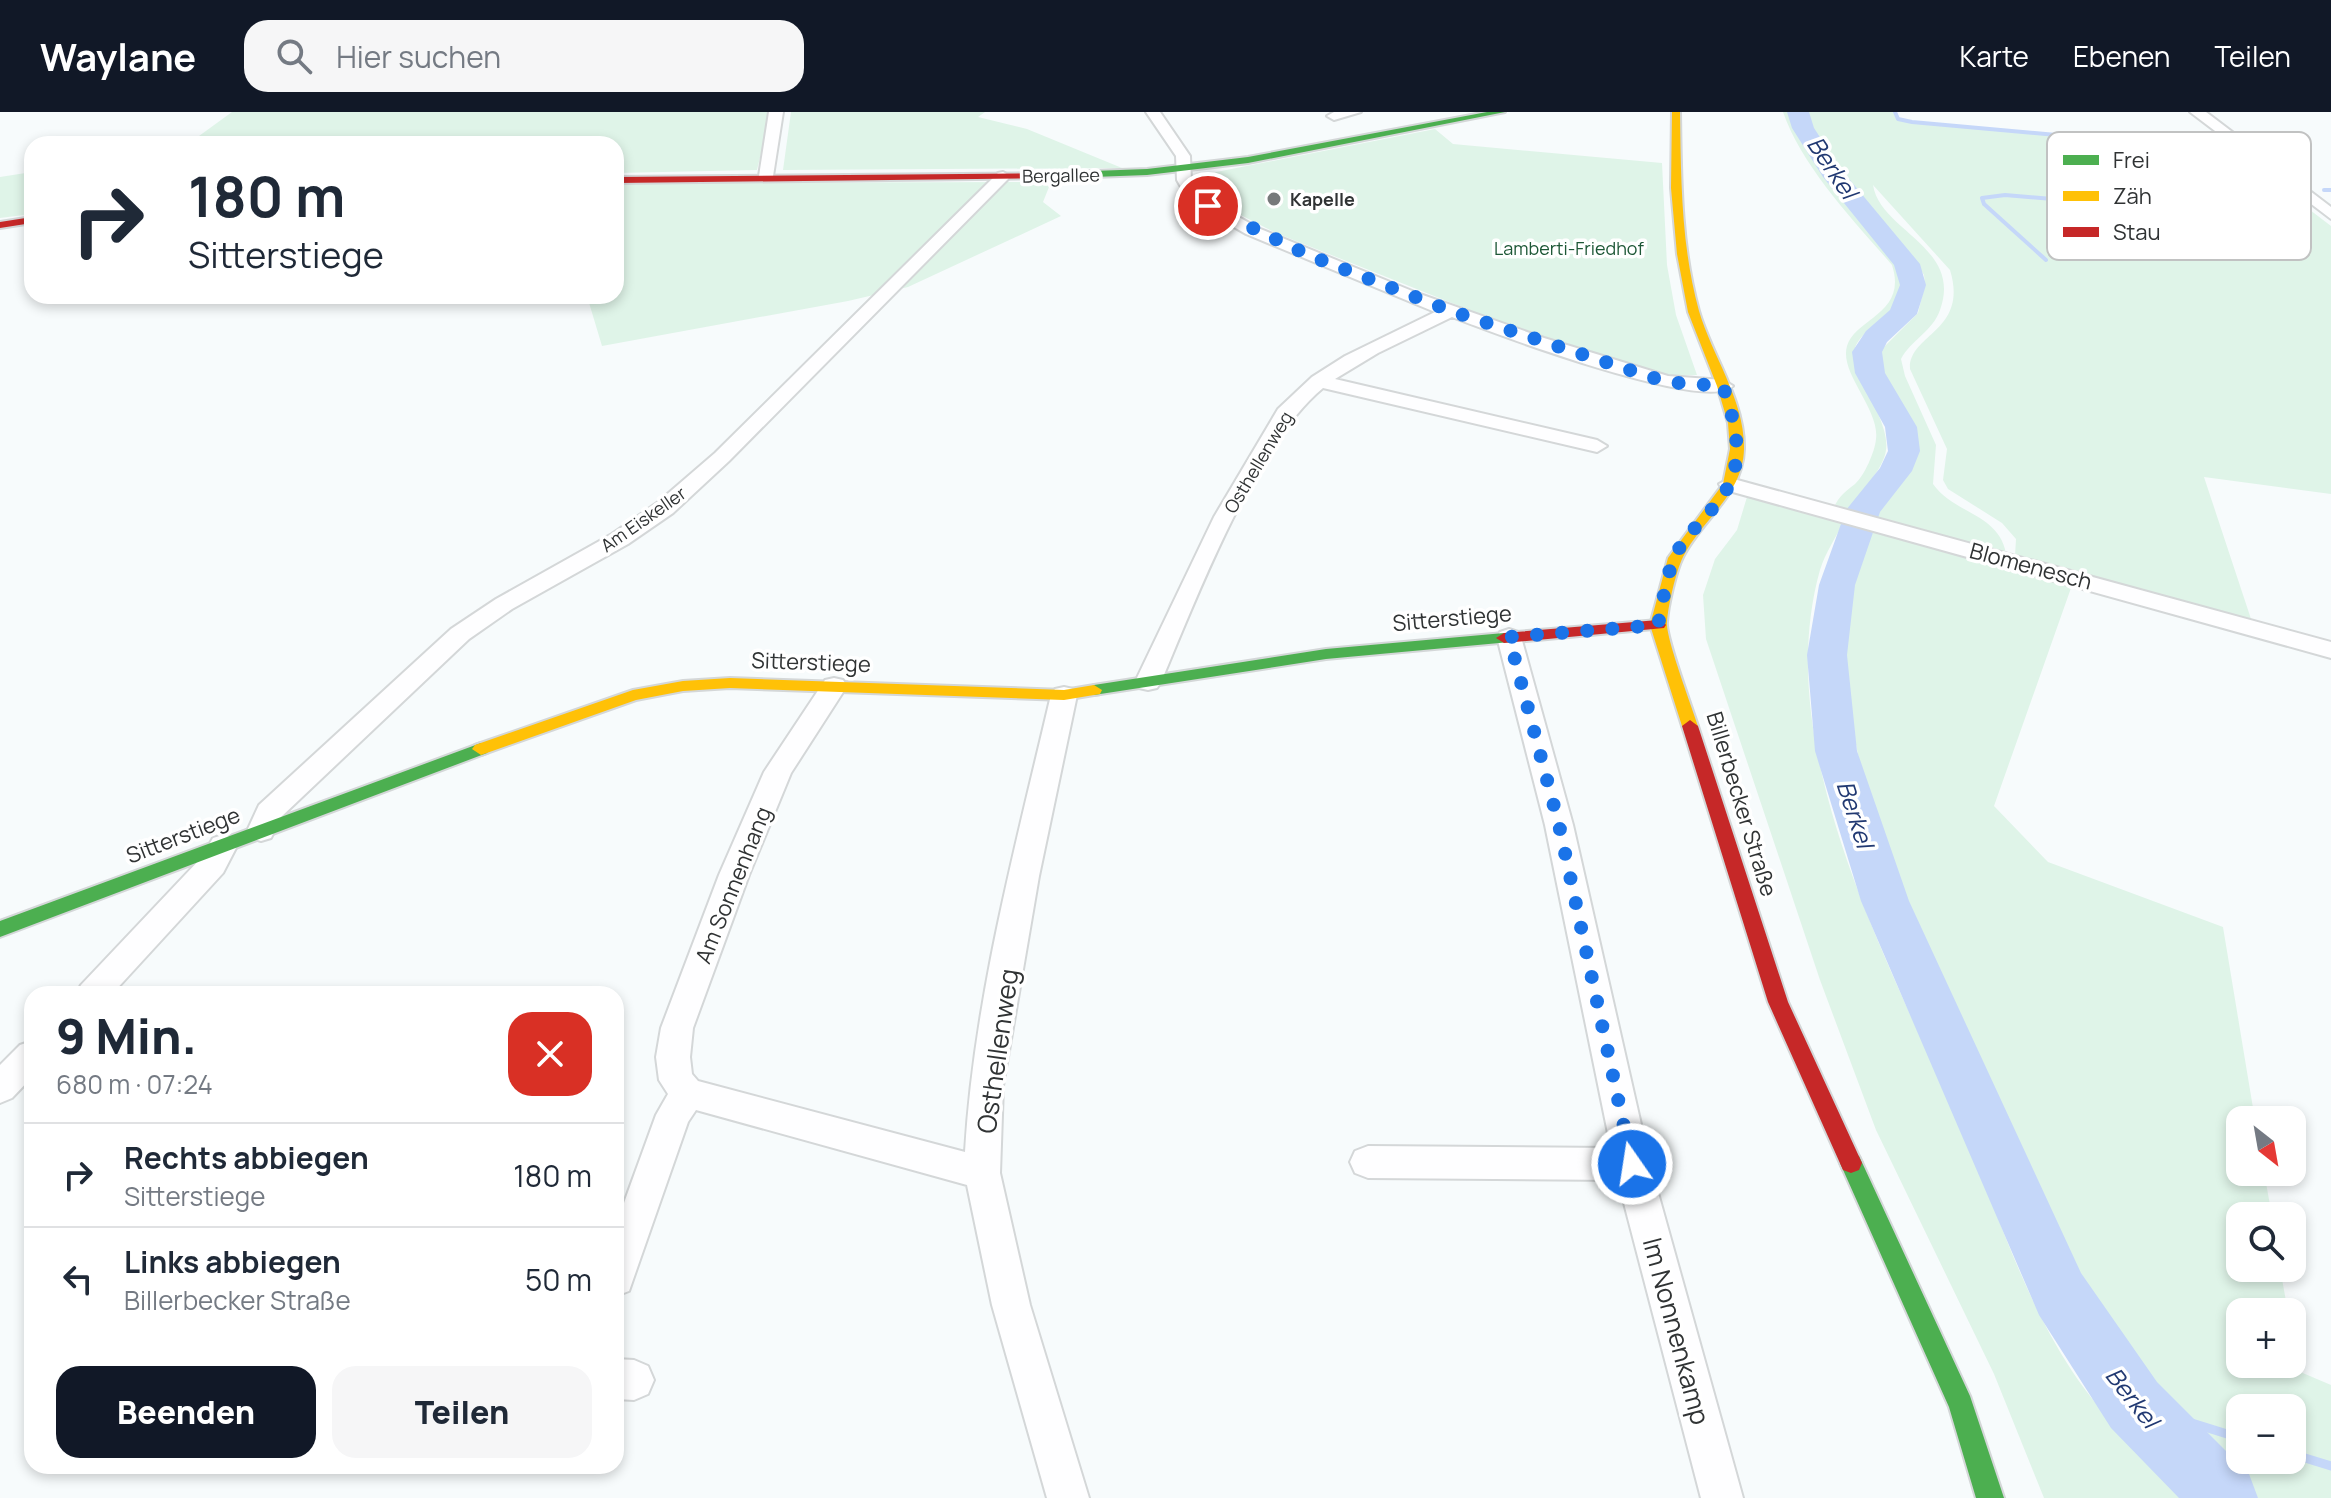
<!DOCTYPE html>
<html lang="de">
<head>
<meta charset="utf-8">
<style>
  :root { --surface:#fff; --page:#f6f6f7; --text:#1f2937; --muted:#747a83; --line:#e0e1e3; --accent:#111827 }
  body { margin:0; font-family:Manrope,sans-serif; background:var(--page); color:var(--text); height:100vh; display:flex; flex-direction:column; font-size:30px; white-space:nowrap }
  * { box-sizing:border-box; margin:0 }
  p { font-size:26px; color:var(--muted) }
  .icon { flex:none; width:44px; height:44px; fill:none; stroke:currentColor; stroke-width:2; stroke-linecap:round; stroke-linejoin:round }
  .map { position:relative; flex:1; overflow:hidden }
  .details { position:absolute; left:24px; top:874px; width:600px; height:488px; display:flex; flex-direction:column; background:var(--surface); border-radius:24px; box-shadow:0 4px 12px #0003 }
  .details>* { flex:none }
  .top-card { position:absolute; left:24px; top:24px; width:600px; height:168px; border-radius:24px; box-shadow:0 4px 12px #0003; background:#fff; color:var(--text); overflow:hidden }
  .needle { width:52px; rotate:149deg }
  .controls { position:absolute; left:2226px; top:994px; display:grid; gap:16px }
  .controls a { display:grid; place-items:center; width:80px; height:80px; border-radius:16px; background:var(--surface); box-shadow:0 4px 12px #0003; font-size:40px }
  .pin { position:absolute; display:grid; place-items:center; width:68px; height:68px; color:#fff; margin:-34px; border:4px solid #fff; border-radius:50%; box-shadow:0 2px 8px #0007 }
  .me { position:absolute; width:88px; margin:-44px; rotate:347deg; stroke-linejoin:round; filter:drop-shadow(0 0 6px #0008) }
  .turn { display:flex; align-items:center; gap:28px; height:168px; padding:0 32px; font-size:36px }
  .turn .icon { width:104px; height:104px; stroke-width:2.5 }
  .turn b { display:block; font-size:56px; line-height:68px }
  .round { display:grid; place-items:center; flex:none; width:84px; height:84px; border-radius:24px; background:var(--page) }
  .headline { display:flex; align-items:center; justify-content:space-between; height:136px; padding:0 32px }
  h1 { font-size:48px; font-weight:800; line-height:60px }
  .action { display:flex; gap:16px; margin-top:auto; padding:16px 32px }
  .action a { flex:1; height:92px; border-radius:24px; background:var(--accent); color:#fff; font-size:32px; font-weight:800; line-height:92px; text-align:center }
  .action a+a { background:var(--page); color:var(--text) }
  ul { padding:0; list-style:none }
  li { display:flex; align-items:center; gap:24px; height:104px; padding:0 32px; border-top:2px solid var(--line) }
  li div { flex:1 }
  li b { display:block; font-size:30px }
  li em { font-style:normal }
  header { display:flex; align-items:center; gap:48px; box-sizing:border-box; height:112px; padding:0 40px; background:var(--accent); color:#fff }
  header strong { font-size:38px }
  nav { display:flex; gap:44px; margin-inline-start:auto; font-size:28px }
  .search { width:560px; height:72px; background:var(--page); display:flex; align-items:center; gap:20px; box-sizing:border-box; padding:0 28px; border-radius:24px; color:var(--muted); font-size:30px }
  .map>svg:first-child { display:block }
</style>
</head>
<body>
<header>
<strong>Waylane</strong>
<div class="search"><svg class="icon" aria-label="search" viewBox="0 0 24 24"><circle cx="10" cy="10" r="6"/><path d="M15 15l6 6"/></svg>Hier suchen</div>
<nav><a>Karte</a><a>Ebenen</a><a>Teilen</a></nav>
</header>
<div class="map">
<svg width="2331" height="1386" viewBox="0 0 2331 1386">
  <rect width="100%" height="100%" fill="#f7fbfc"/>
  <path fill="#dff4e8" fill-rule="evenodd" d="M232,0H771L757,58L616,61V32H188Z
    M791,0H985L978,5L1027,17L1122,56L783,58Z
    M1783,0H1789L1792,11L1851,98L1891,143L1902,160C1907,211 1856,212 1854,242C1853,254 1862,267 1867,277C1899,345 1890,339 1850,399L1834,395C1839,384 1846,379 1855,372C1864,364 1875,340 1876,327C1880,297 1839,261 1847,234C1855,206 1908,202 1892,153C1855,110 1802,55 1783,0Z
    M1807,0H1893L1896,6L1910,10L2068,23C2085,27 2112,46 2119,63H2112L2121,65L2135,77L2131,71L2141,69L2128,68L2133,67L2123,63L2115,50L2101,40L2240,46L2274,72L2295,81L2293,85L2331,114V382L2204,365L2252,510L2015,444L2016,427L2002,411L1948,377L1943,368L1947,337L1910,257C1908,222 1969,220 1950,158L1873,73C1880,119 1963,135 1940,198C1933,219 1911,228 1901,247L1905,264L1936,333L1933,372C1954,402 1998,401 2006,441L1875,406L1915,344L1914,328L1908,310L1882,260L1880,248L1882,237L1918,201L1925,172L1924,163L1911,143L1870,98L1810,12Z
    M1435,17L1453,32L1662,51L1667,153L1676,203L1697,263L1668,264L1502,211L1276,121L1233,99L1198,67L1211,61Z
    M32,60V102L0,106V65Z
    M1051,70L1043,90L1061,104L908,175L848,189L602,234L587,184H616V71Z
    M1753,384L1844,409C1837,424 1825,441 1820,458C1769,638 1892,855 1962,1017C1997,1098 2023,1185 2072,1259C2103,1306 2146,1346 2185,1386H2044L1994,1262L1876,1018L1820,868L1706,527L1703,483L1715,447L1737,418L1747,385Z
    M1871,416L2063,469L2071,476L1994,694L2048,750L2223,815L2255,1008H2240V1060H2264L2272,1104H2240V1156H2280L2288,1200H2240V1252H2292V1226L2298,1259L2331,1273V1386H2258C2191,1324 2127,1261 2084,1180L1896,770L1864,675L1840,546L1848,504L1847,484ZM2240,1296H2292V1348H2240Z"/>
  <g fill="none" stroke-linecap="round" stroke-linejoin="round">
    <path stroke="#c5d7f9" stroke-width="4" d="M1895,0L1898,7L1912,10L2078,25L2114,50L2127,69L2288,77
      M2324,78H2331
      M2046,148L1984,92L1982,86L2005,83L2135,94L2149,92L2143,83"/>
    <path stroke="#c5d7f9" stroke-width="9" d="M2134,1293L2240,1326
      M2292,1342L2331,1354"/>
    <path fill="#c5d7f9" fill-rule="evenodd" d="M1787,0H1809L1814,16L1840,56L1920,152L1926,173L1917,202L1887,230L1882,240L1885,261L1917,315L1920,339L1912,359L1880,400L1855,473L1847,543L1857,639L1909,789L2081,1161L2157,1270L2249,1362L2258,1386H2179L2111,1316L2039,1203L1861,789L1815,639L1807,543L1819,473L1846,398L1880,356L1888,339L1885,315L1855,261L1852,240L1866,219L1890,198L1900,173L1894,153L1823,65L1792,16Z"/>
    <g stroke="#d4d7d8" stroke-width="4">
      <path id="street" d="M769,0H783L773,64L766,68L759,64Z
        M1146,0H1160L1190,44L1191,68L1200,83L1258,116L1417,181L1544,226L1668,264L1723,268L1733,274C1707,302 1491,220 1452,205L1378,241L1335,267L1597,328L1607,334L1597,340L1323,276C1255,332 1196,487 1161,570L1157,576L1148,578L1139,576L1135,570L1214,405L1278,297L1312,265L1345,244L1435,200L1246,122L1189,89L1177,68L1176,44Z
        M1361,0L1334,8L1327,4L1334,0Z
        M2190,0H2206L2331,95V107Z
        M1003,60L1010,64L1008,67L729,349L673,401L628,432L512,497L469,527L281,705L271,726L261,729L251,726L247,719L259,693L451,517L496,487L612,422L657,391L715,341L998,61Z
        M1730,366L2331,530V546L1722,377L1719,372Z
        M1509,517L1518,520L1521,525L1573,713L1650,1052L1743,1386H1701L1618,1068L1368,1066L1355,1061L1350,1050L1355,1039L1368,1034L1611,1036L1545,713L1497,525L1500,520Z
        M834,566L843,568L847,574L791,661L749,763L693,916L690,945L692,962L698,969L965,1040C974,886 1016,733 1051,583L1055,577L1064,575L1073,577L1077,583L1039,764L1003,974L1000,1061L1030,1193L1089,1386H1047L992,1193L967,1073L696,998L688,1010L629,1179L616,1184V1113L656,1003L668,982L659,968L656,945L661,916L719,763L764,660L825,568Z
        M223,723L233,726L237,734L223,761L112,882H76L81,873L202,745L213,726Z
        M32,929V965L12,986L0,991V953L20,933Z
        M616,1247L634,1248L648,1254L654,1268L648,1282L634,1288L616,1287Z"/>
    </g>
    <g stroke="#d4d7d8" stroke-width="4">
      <path id="fast" d="M1487,0H1505L1248,51L1147,63L1066,66L1061,63L1066,60L1147,57L1248,45Z
        M1504,521L1512,526L1510,530L1326,547L1094,583L1086,578L1094,573L1326,537Z
        M481,631L490,637L487,641L0,825V809Z
        M1851,1041L1859,1044L1970,1284L2004,1386H1976L1949,1295L1840,1051L1843,1044Z"/>
    </g>
    <g stroke="#d4d7d8" stroke-width="4">
      <path id="slow" d="M1672,0H1680C1681,67 1681,134 1699,199C1712,244 1745,288 1744,337C1743,383 1702,407 1683,445C1676,459 1668,494 1667,510C1665,524 1692,595 1698,614L1690,620L1682,614L1650,513L1668,446L1723,372L1730,337L1728,311L1717,274L1688,200L1677,142L1671,76Z
        M730,566L1064,578L1094,573L1102,578L1100,582L1064,588L730,576L683,579L636,588L481,643L472,637L475,633L633,578L683,569Z"/>
    </g>
    <g stroke="#d4d7d8" stroke-width="4">
      <path id="jam" d="M1069,61L1071,63L1066,66L616,71V65Z
        M32,105V111L0,116V110Z
        M1658,508L1664,510L1666,513L1664,516L1504,531L1496,526L1504,521Z
        M1690,608L1698,614L1788,890L1862,1051L1859,1058L1851,1061L1843,1058L1768,890L1682,614Z"/>
    </g>
    <use href="#street" fill="#fefeff" fill-rule="evenodd"/>
    <use href="#fast" fill="#4caf50" fill-rule="evenodd"/>
    <use href="#slow" fill="#ffc107" fill-rule="evenodd"/>
    <use href="#jam" fill="#c62828" fill-rule="evenodd"/>
  </g>
  <g fill="none" stroke-linecap="round" stroke-linejoin="round">
    <path stroke="#1a73e8" stroke-width="14" stroke-dasharray="0 25.2" d="M1208,94L1308,143L1451,199L1666,270L1723,274C1733,305 1744,339 1730,371C1719,395 1694,413 1680,435C1666,458 1664,487 1658,513L1509,525L1559,713L1632,1052"/>
  </g>
  <circle fill="#76797a" stroke="#fff" stroke-width="3" cx="1274" cy="87" r="8"/>
  <g text-anchor="middle" dominant-baseline="central" stroke-width="7" stroke-linejoin="round" paint-order="stroke">
    <g font-size="18" fill="#303334" stroke="#fff">
      <text transform="translate(1061 63) rotate(-1)">Bergallee</text>
      <text transform="translate(1258 350) rotate(-59)">Osthellenweg</text>
      <text transform="translate(643 407) rotate(-35)">Am Eiskeller</text>
    </g>
    <g font-size="18" font-weight="bold" fill="#303334" stroke="#fff" text-anchor="start">
      <text x="1290" y="87">Kapelle</text>
    </g>
    <g font-size="18" fill="#1d5736" stroke="#fff">
      <text x="1569" y="136">Lamberti-Friedhof</text>
    </g>
    <g font-size="22" fill="#303334" stroke="#fff">
      <text transform="translate(2031 454) rotate(15)">Blomenesch</text>
      <text transform="translate(1452 506) rotate(-5)">Sitterstiege</text>
      <text transform="translate(811 550) rotate(2)">Sitterstiege</text>
      <text transform="translate(1742 692) rotate(73)">Billerbecker Straße</text>
      <text transform="translate(183 723) rotate(-21)">Sitterstiege</text>
      <text transform="translate(733 773) rotate(-68)">Am Sonnenhang</text>
    </g>
    <g font-size="24" font-style="italic" fill="#213972" stroke="#fff">
      <text transform="translate(1833 55) rotate(56)">Berkel</text>
      <text transform="translate(1856 702) rotate(72)">Berkel</text>
      <text transform="translate(2133 1285) rotate(52)">Berkel</text>
    </g>
    <g font-size="26" fill="#303334" stroke="#fff">
      <text transform="translate(997 939) rotate(-82)">Osthellenweg</text>
      <text transform="translate(1677 1219) rotate(75)">Im Nonnenkamp</text>
    </g>
  </g>
  <rect x="2047" y="20" width="264" height="128" rx="12" fill="#fff" stroke="#c1c2c2" stroke-width="2"/>
  <rect x="2063" y="43" width="36" height="10" fill="#4caf50"/>
  <rect x="2063" y="79" width="36" height="10" fill="#ffc107"/>
  <rect x="2063" y="115" width="36" height="10" fill="#c62828"/>
  <g font-size="22" fill="#303334">
    <text x="2113" y="56">Frei</text>
    <text x="2113" y="92">Zäh</text>
    <text x="2113" y="128">Stau</text>
  </g>
</svg>
<div class="controls">
<a><svg class="needle" viewBox="-14 -14 28 28"><path d="M0-13l5 13h-10z" fill="#e53935"/><path d="M0 13l5-13h-10z" fill="#747a83"/></svg></a>
<a><svg class="icon" aria-label="search" viewBox="0 0 24 24"><circle cx="10" cy="10" r="6"/><path d="M15 15l6 6"/></svg></a>
<a>+</a>
<a>−</a>
</div>
<div class="pin" style="left:1208px;top:94px;background:#d93025"><svg class="icon" aria-label="arrive" viewBox="0 0 24 24"><path d="M6 21V4h12l-3 4 3 4H6"/></svg></div>
<svg class="me" style="left:1632px;top:1052px" viewBox="-20 -20 40 40"><circle r="17" fill="#1a73e8" stroke="#fff" stroke-width="3"/><path d="M0-11L8 9 0 5-8 9z" fill="#fff"/></svg>
<div class="top-card">
<div class="turn"><svg class="icon" aria-label="right" viewBox="0 0 24 24"><path d="M7 20v-9h11M14 6l5 5-5 5"/></svg><div><b>180 m</b>Sitterstiege</div></div>
</div>
<section class="details">
<div class="headline"><div><h1>9 Min.</h1><p>680 m · 07:24</p></div><a class="round" style="background:#d93025;color:#fff"><svg class="icon" aria-label="close" viewBox="0 0 24 24"><path d="M6 6l12 12M18 6L6 18"/></svg></a></div>
<ul>
<li><svg class="icon" aria-label="right" viewBox="0 0 24 24"><path d="M7 20v-9h11M14 6l5 5-5 5"/></svg><div><b>Rechts abbiegen</b><p>Sitterstiege</p></div><em>180 m</em></li>
<li><svg class="icon" aria-label="left" viewBox="0 0 24 24"><path d="M17 20v-9H6M10 6l-5 5 5 5"/></svg><div><b>Links abbiegen</b><p>Billerbecker Straße</p></div><em>50 m</em></li>
</ul>
<div class="action"><a>Beenden</a><a>Teilen</a></div>
</section>
</div>
</body>
</html>
